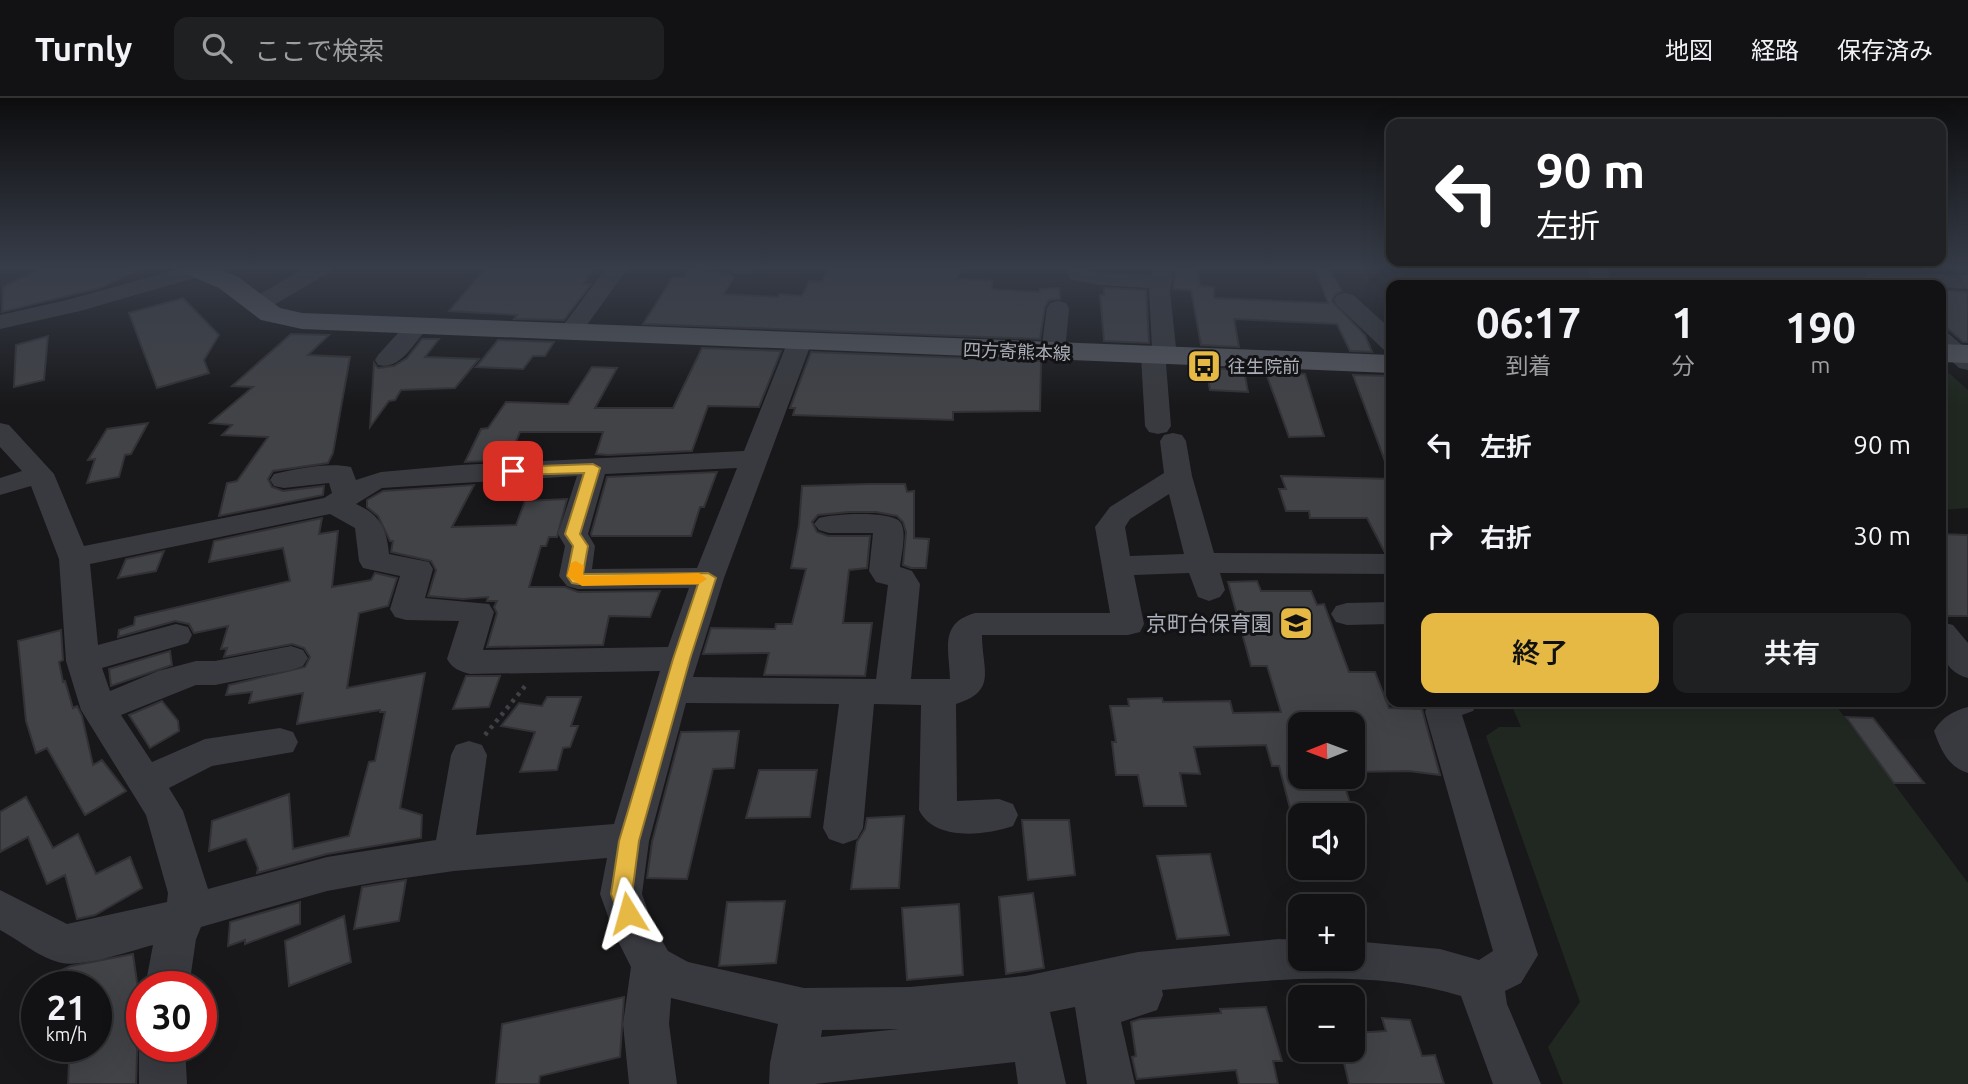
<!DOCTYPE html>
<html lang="ja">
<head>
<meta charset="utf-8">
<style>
  :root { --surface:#121214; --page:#1f2022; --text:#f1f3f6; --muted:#9c9ea0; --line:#313234; --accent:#e6b844 }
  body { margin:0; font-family:Ubuntu,"Noto Sans JP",sans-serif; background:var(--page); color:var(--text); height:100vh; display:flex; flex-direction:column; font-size:26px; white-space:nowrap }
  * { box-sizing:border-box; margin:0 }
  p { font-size:23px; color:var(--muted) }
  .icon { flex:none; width:38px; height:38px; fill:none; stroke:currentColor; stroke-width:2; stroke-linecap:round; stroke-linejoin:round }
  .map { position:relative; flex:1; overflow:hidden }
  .side { position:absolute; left:1386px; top:182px; width:560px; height:427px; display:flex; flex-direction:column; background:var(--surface); border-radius:14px; box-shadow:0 7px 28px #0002,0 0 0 2px var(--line) }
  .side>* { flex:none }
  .top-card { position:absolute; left:1386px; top:21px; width:560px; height:147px; border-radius:14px; box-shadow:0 7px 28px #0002,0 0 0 2px var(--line); background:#202124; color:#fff; overflow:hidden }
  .needle { width:46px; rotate:269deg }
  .controls { position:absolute; left:1288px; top:614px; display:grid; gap:14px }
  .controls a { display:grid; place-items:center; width:77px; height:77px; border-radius:14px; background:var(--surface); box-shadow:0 7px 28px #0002,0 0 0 2px var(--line); font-size:35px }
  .speed { position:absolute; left:21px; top:873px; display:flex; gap:14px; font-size:35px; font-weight:700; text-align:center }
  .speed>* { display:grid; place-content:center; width:91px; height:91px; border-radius:50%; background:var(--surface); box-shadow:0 7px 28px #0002,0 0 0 2px var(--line); line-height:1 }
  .speed small { font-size:18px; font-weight:400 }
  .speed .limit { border:10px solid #d22; background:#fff; color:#111 }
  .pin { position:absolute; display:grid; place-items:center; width:60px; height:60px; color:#fff; margin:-30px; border-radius:14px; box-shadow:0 4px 10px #0006 }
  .me { position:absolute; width:77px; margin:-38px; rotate:352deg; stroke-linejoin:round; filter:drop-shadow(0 0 5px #0008) }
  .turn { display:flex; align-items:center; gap:24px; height:147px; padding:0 35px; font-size:32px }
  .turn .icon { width:91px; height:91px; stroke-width:2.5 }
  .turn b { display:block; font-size:49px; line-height:60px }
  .eta { display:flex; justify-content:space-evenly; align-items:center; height:119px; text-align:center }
  .eta b { font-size:42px; font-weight:600; line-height:49px }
  .cta { display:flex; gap:14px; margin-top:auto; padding:14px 35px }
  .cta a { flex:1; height:80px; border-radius:14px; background:var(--accent); color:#111; font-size:28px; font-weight:600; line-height:80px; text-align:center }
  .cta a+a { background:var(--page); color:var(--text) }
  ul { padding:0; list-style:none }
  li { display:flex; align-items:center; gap:21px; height:91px; padding:0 35px }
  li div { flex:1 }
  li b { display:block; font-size:26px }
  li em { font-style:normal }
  header { display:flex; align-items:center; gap:42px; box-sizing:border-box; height:98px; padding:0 35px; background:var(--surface); border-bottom:2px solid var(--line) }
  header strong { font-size:33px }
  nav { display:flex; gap:38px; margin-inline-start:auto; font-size:24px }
  .search { width:490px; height:63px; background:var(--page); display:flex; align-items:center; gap:18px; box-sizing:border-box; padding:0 24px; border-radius:14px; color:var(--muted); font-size:26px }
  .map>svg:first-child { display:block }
</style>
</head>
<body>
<header>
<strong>Turnly</strong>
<div class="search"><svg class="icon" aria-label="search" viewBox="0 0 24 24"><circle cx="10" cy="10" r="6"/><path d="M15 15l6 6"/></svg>ここで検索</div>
<nav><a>地図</a><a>経路</a><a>保存済み</a></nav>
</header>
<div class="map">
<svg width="1968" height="986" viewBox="0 0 1968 986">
  <rect width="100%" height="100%" fill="#18181a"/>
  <path fill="#202821" d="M1941,273L1950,276L1968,292V410L1941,412Z
    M1510,604L1834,605L1968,785V986H1563L1548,949L1580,904L1486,638L1499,629H1521Z"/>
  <path fill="#424347" stroke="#323236" stroke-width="2" d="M42,170H142L100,190L2,214L3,189Z
    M486,170H595L583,186H591L564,222L514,221L517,217L449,213Z
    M828,170H961L957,181L992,183V191L1039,194L1040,191L1059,190L1060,201L1049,202L1045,209L1040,241L643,226L673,179H684L688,172L731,176L734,179L724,196L778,199L779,196L802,198L809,183L822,184Z
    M1176,170H1197L1200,188L1214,189V200L1328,205L1315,170H1328L1342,193L1335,196L1332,203L1365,237L1372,254L1350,253L1337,226L1234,221L1239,249L1201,247L1191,192L1173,191Z
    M1104,190L1146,192L1149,245L1104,243L1100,197H1104Z
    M1941,192L1968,194V244H1963L1941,225Z
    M183,200L219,237L204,262L209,275L157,290L129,215Z
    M291,236L329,237L308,257L350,259L333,355L328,365L273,373L268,381L272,389L283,393L324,388L323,397L219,418L227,385L237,383L268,339L222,337L232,327L210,325L253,289L232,288Z
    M48,238L44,282L14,289L16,247Z
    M422,241H439L425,259L479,261L455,290L401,292L395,302L389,303L370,329L374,265L378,270L394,268L407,260Z
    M498,242L554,244L545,258H533L523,271L476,269Z
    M702,250L781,253L759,309L708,308L692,353L608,357L596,356L603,334H520L508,362L465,364L481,331L488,330L506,304L568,306L592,269L617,270L595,310H673Z
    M811,254L1041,263L1040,313L953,314V322L793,317L795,310H790Z
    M1206,270L1244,272L1248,294L1210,292Z
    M1266,275L1305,276L1324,338L1289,339Z
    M1353,277L1391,278V373L1389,374Z
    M148,325L131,356L125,357L119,379L87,385L95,361L88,362L107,331Z
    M717,374L704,409H700L691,438H592L591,436L607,379Z
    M1281,378L1391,381V453H1384L1367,420H1310L1309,413H1286L1279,391H1286Z
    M867,386H905L907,394L914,393V440L929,441L926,470H911L903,467L906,434L903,424L897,418L876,414H849L818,417L812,424L817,434L828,438H870L867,470L849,472L843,525H872L865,578L764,577L769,555L703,556L711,530L775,531L776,526H792L806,471L791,470L799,427L802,388Z
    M474,387L452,429L516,427L525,403L567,401L557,439H549L546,448H541L529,489H565L578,494L660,493L650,519L609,518L603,547L487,549L497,515L494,509L497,503H487L488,499L463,501L428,498L436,472L431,463L391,454L393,443H390L378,418L367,409V402L383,393Z
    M322,420L319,436L338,433L332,489L371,482L375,475L397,480L388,508L359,515L347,590L425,575L400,710L422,717L421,740L327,756L257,775L258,770L246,741L209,753L212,723L289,696L293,751L349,738L369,664L375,663L385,614H380V612L297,626L303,595L249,605L252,594L226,597L229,587L305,569L310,559L304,550L292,546L224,559L227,550L221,551L228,528L194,535L189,526L175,523L118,539L119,532L134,527L135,519L290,483L283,450L209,464L214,443Z
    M1941,436L1968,437V518H1941Z
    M164,453L156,473L118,480L126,461Z
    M1257,483L1261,493H1311L1317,507L1324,506L1349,574H1375L1389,610L1422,611L1440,677L1409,673L1353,674V626H1300V679H1342L1354,718H1302L1300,710V721L1293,722L1279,668H1272L1266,647L1194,649L1200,676L1180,675L1186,708H1144L1138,677H1116L1112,644H1116L1110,608H1129L1128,601L1162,600L1163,604L1230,603L1233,615L1281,614L1267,568H1251L1228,484Z
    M61,532L63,562L59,564L63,584L65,583L73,610L77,608L82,618L93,667L102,662L126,693L85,717L47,650L36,655L26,623L18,543Z
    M170,553L172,567L111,588L109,571Z
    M466,578H500L489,609L453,611Z
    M547,599H581L571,628H578L570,649L563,650L557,672L520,674L535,634L501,628L519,605L542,608Z
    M162,603L178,623L179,633L150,650L129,617Z
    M1846,619L1873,620L1924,685H1894Z
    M739,633L734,670L713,671L687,781L647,780L652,744L681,634Z
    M759,672H817L810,719L746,720Z
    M26,699L53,750L78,736L96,776L130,759L142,790L95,817L77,821L65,777L47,786L28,739L0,754V714Z
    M904,718L899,790L851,791L857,744L865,731L867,720Z
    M1022,722H1069L1075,777L1028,782Z
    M1210,756L1229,837L1177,841L1157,758Z
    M406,782L399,823L354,831L362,789Z
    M1033,795L1044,870L1006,876L999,799Z
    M785,803L776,865L719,868L727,804Z
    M300,804V826L245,846V842L228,848L230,824Z
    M959,806L963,877L907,882L902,810Z
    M344,818L351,864L289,888L285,843Z
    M133,856L139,898L136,986H68L69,965L96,953V889H86L85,882L59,889H46L43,880L71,868Z
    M624,899L620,959L540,978L539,986H496L502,926Z
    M1266,909L1282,963H1273L1278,986H1239L1236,972L1137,981L1132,959L1136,958L1131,924L1140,921L1221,915L1220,911Z
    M1382,920L1410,922L1422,958L1435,957L1444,986H1349L1341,952H1353V935L1386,933Z"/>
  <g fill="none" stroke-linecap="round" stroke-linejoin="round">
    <path stroke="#3f4146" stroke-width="4.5" stroke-dasharray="3.5 5" stroke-linecap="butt" d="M485,637L526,587"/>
    <path fill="#393a3f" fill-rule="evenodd" d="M182,170L211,171L208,176L80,213L0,231V217L67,202Z
      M305,170H331L328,175L267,211H251L248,206L251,201Z
      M606,170H628L579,238H563L559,233Z
      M731,170H752L753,171L750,176H734Z
      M1078,170L1099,175L1151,177L1153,170H1174L1170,194L1177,259L1174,264L1166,266L1171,328L1167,334L1158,336L1149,334L1145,328L1141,258L1145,253L1152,251L1149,190L1099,187L1070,181L1067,176L1070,171Z
      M1585,170H1606L1611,176L1608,181H1592Z
      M1875,175L1968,177V191L1867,186L1864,181L1867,176Z
      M1345,195L1353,197L1391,231V253L1383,251L1337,207L1334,202L1337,197Z
      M1058,203L1066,205L1069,210L1065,254L1061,259L1053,261L1045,259L1041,254L1047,210L1050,205Z
      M417,221L425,223L429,228L425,233C412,248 400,272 378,267L375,262L378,257L409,223Z
      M1941,234L1949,236L1968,252V272L1959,270L1941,253Z
      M800,236L808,238L812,243L724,480L693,579L876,581L888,487L876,484L869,473L873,435H829L819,432L814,426L819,420C833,416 893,412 901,425C907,435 901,458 900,469L912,473L920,486L911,581H950C949,551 939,525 975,515H1110L1095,429L1110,409L1164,375L1160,343L1164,337L1173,335L1182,337L1186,343L1192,378L1214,455L1391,456V476L1220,475L1225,492L1220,499L1209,503L1198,499L1189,475L1134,477L1144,526L1140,534L1128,537H982C982,572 998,593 956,606L957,703L999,701L1013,706L1018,717L1013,728C984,738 934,743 919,712L921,607L874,606L863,730L857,741L843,746L829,741L823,730L839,606L686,605L649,743L642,796L653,827L668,853L688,864L804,890L910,889L1025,878L1138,854L1279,841L1300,842V861H1353V843L1440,851L1479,862L1493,853L1425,614L1429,604H1478L1473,613L1462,617L1538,857L1521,885L1505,893L1507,906L1541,986H1493L1461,898C1367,869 1258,883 1162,892L1163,897L1157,912L1121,924L1135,986H1087L1075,909L1050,914L1066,986H1018L1015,964L815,986H769L770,965L778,926L671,900L669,926L677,986H629L623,926L631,869L614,835L600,796L607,760L454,773L377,784L327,793L201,829L196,841L189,889H145L153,847C130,853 85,869 62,865C41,861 19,842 0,832V792L67,826L167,804L168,795L146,717L81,612L66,563L59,461L31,388L0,397V380L22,373L0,349V325L9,327L54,376L84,448L324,400L332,395L329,385L284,390L274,388L270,382L274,376C296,371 328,364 351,369L356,382L381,374L460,367L744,353L788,243L792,238ZM737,370L697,470L592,471L595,448L588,436L605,376ZM577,378L558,436L565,448L559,478L567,488L578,491L689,490L668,549L483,552L494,514L489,506L425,500L433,471L429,464L389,456C387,430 379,416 356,406L382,390ZM1169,396L1184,456L1130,458L1125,429L1130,421ZM330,416L355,430L359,463L363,470L400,478L390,511L395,519L406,522L459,523L447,561C453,571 459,573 470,576L660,573L614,726L476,737L487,657L482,647L469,643L456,647L451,657L436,742L327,759L208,791L183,713L169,690L212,668L293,654L298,644L293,634L280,630L205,641L152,664L121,617L196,587H215L291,572L303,568L308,560L303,552L291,548L215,563H196L158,573L110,593L102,570L188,545L192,537L188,529L176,526L98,547L90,466ZM899,931L821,939L822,932Z
      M1391,504V526L1347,527L1336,524L1331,516L1336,508L1347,505Z
      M1941,524L1953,527L1968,545V580C1940,572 1940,548 1941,524Z
      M1968,609V675C1948,669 1941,652 1934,633C1942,619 1953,613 1968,609Z
      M142,942V948H185L187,986H139V948Z"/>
    <path fill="#55575d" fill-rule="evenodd" d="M182,170H216L237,178L280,210L302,215L1391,257V275L302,231L261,222L219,190L186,176Z
      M1941,246L1968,247V265L1941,264Z"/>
  </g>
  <linearGradient id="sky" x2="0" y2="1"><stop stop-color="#0d0d0e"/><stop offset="0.55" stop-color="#373d49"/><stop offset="1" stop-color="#373d49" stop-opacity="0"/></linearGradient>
  <rect width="1968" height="308" fill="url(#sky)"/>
  <path fill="#e6b844" stroke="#96782c" stroke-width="2" d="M593,366L600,370L580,436L588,448L583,476L708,475L716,480L690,561L639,743L632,796L639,815L636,822L628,825L621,822L611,796L619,743L673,561L698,486H578L572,485L567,478L573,448L565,436L584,375L513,377L506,373L513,369Z"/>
  <path fill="#f59e0b" d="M576,463L584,468L583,476L585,478L699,475L707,481L699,486L582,488L567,478L571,465Z"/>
  <defs>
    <g id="bus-square" transform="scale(1.75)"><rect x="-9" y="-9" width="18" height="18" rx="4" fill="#e6b844" stroke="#131315"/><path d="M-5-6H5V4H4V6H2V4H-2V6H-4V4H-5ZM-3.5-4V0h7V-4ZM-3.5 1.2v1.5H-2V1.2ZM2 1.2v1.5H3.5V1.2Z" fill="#111"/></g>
    <g id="school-square" transform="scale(1.75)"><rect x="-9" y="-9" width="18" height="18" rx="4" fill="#e6b844" stroke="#131315"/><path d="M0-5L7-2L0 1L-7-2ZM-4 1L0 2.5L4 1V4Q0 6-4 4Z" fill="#111"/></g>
  </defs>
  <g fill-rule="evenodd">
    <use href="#bus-square" x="1204" y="268"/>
    <use href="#school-square" x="1296" y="525"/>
  </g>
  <g text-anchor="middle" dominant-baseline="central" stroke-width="6" stroke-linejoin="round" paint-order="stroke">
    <g font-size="18" fill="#abafb9" stroke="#131315">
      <text transform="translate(1017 253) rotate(2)">四方寄熊本線</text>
    </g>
    <g font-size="18" fill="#abafb9" stroke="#131315" text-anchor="start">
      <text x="1228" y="268">往生院前</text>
    </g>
    <g font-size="21" fill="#abafb9" stroke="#131315" text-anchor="end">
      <text x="1272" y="525">京町台保育園</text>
    </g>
  </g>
</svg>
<div class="controls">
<a><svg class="needle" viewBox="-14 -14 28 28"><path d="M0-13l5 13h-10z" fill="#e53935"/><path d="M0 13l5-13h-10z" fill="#9c9ea0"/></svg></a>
<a><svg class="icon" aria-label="sound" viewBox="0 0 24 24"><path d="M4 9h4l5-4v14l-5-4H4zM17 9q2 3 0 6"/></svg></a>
<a>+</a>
<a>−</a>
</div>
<div class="speed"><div>21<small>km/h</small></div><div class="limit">30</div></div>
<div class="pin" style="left:513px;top:373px;background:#d93025"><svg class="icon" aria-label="arrive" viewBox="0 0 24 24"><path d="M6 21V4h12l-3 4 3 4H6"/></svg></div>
<svg class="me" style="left:628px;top:815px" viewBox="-20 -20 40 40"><path d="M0-17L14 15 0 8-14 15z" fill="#e6b844" stroke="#fff" stroke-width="4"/></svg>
<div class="top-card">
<div class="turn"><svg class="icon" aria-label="left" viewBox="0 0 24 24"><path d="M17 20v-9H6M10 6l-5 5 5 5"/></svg><div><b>90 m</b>左折</div></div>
</div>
<section class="side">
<div class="eta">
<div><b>06:17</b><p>到着</p></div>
<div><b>1</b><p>分</p></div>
<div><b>190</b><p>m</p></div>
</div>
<ul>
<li><svg class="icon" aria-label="left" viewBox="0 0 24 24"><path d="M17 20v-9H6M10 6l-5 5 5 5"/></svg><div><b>左折</b></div><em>90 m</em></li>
<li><svg class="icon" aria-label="right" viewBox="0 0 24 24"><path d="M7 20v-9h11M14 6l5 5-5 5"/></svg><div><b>右折</b></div><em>30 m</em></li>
</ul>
<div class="cta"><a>終了</a><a>共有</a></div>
</section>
</div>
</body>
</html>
